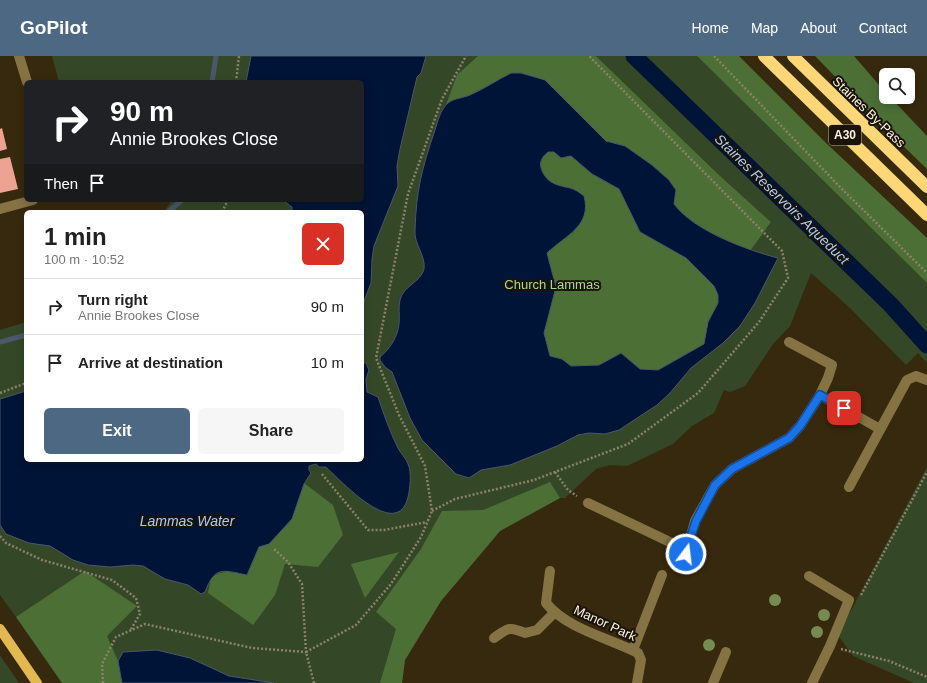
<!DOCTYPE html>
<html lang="en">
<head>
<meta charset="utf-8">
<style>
  :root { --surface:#fff; --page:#f6f6f6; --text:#222; --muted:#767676; --line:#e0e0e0; --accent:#4c6883 }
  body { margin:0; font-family:Arial,sans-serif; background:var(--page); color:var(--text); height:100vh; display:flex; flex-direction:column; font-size:15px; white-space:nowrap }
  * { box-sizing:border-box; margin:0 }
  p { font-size:13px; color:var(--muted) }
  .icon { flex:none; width:22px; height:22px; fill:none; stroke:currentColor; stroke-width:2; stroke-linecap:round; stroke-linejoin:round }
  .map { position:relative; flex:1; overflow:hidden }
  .side { position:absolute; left:24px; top:154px; width:340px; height:252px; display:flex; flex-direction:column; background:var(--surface); border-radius:6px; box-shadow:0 2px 10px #0003 }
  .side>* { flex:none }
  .top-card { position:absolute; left:24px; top:24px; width:340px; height:122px; border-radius:6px; box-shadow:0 2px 10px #0003; background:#202124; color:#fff; overflow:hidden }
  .controls { position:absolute; left:879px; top:12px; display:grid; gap:8px }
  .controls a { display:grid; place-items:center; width:36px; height:36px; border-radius:6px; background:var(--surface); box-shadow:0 2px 10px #0003; font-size:20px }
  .pin { position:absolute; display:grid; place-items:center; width:34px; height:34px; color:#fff; margin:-17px; border-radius:8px; box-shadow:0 2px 6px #0006 }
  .me { position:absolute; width:44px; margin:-22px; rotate:15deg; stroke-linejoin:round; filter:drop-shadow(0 0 3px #0008) }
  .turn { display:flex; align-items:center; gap:14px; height:84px; padding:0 20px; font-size:18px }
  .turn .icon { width:52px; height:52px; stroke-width:2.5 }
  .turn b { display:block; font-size:28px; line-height:34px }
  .then { display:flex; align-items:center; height:38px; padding:0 20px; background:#0003; gap:8px; font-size:15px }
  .round { display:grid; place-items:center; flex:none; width:42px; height:42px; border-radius:6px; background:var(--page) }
  .summary { display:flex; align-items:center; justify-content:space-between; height:68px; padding:0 20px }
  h1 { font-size:24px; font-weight:700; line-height:30px }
  .button { display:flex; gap:8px; margin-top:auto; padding:8px 20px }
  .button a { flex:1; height:46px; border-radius:6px; background:var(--accent); color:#fff; font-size:16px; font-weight:700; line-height:46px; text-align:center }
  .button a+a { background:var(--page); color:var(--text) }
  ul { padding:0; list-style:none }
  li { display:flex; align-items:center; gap:12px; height:56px; padding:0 20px; border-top:1px solid var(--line) }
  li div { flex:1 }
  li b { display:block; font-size:15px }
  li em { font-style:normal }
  header { display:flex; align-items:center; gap:24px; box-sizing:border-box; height:56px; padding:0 20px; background:var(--accent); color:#fff }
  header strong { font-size:19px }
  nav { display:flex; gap:22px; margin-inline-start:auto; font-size:14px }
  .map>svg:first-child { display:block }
</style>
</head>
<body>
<header>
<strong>GoPilot</strong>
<nav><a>Home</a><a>Map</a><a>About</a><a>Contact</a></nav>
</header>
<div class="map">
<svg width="927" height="627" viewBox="0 0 927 627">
  <rect width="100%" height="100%" fill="#37290d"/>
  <path fill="#344827" d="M52,0H595L767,172L771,166L718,118L596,0H697L927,227V307L918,297L906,309L850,252L811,217L790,270L773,288L745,330L730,336L724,334L714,357L692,370L673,388L627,410L610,409L596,413L565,442H560L500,475L441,545L405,604L402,627H64L0,539V274L26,266V404H362V156H164L172,144H362V26H59Z
    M927,411V627H914L853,600L838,579Z
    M0,599L19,627H0Z"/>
  <path fill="#4c6f36" d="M478,0H596L718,118L771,166L750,195C724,182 692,172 674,148L676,134L669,124L652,109L625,90L606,85L545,24L511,17L470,39L452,44L446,49L457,19Z
    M697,0H739L825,86L927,182V227Z
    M815,0H854L886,37V41H890L927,80V113L897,84Z
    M548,96H554L562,102L571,100L592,118L619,133L640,176L686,202L714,230L718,239V247L708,266L704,288L658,314L640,313L621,297L599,309L571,310L562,303L550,300L544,277L556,231L547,197L567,180L574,176L572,132C568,132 563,132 559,130C543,125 534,107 548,96Z
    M550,426L560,442L500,475L441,545L405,604L402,627H380L396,573L376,556L421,493L442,455L483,454Z
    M304,427L333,449L343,479L318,511L285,508L275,539L253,569L208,537L211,522C223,513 233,516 247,519L259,491C284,484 296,450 304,427Z
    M399,496L365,542L351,508Z
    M85,515L137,550L107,580L118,605L122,627H62L16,561Z"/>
  <path fill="#001437" stroke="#4b576a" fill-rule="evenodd" d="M251,0H426L421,17L417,21L400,93L397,110L398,130L374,190L372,203L371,227L364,245L362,257V156H292V151L283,144H362V26H246Z
    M511,17H521L545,24L606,85L625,90L652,109L669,124L676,134L674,148C694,175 747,194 778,202L755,247L740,270L723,287L691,312L670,337L657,349L619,374L605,378L589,377L578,379L557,390L510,409L481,414L469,422L456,418L422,384L410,362L392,316L385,311L380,304V301C390,293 398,280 399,268C400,259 398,252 400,244C403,230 421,226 424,213C426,200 414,188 415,175C416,135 422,112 435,74C438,65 440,54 448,47C455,42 463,42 470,39C484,33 497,24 511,17ZM548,96H554L561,102L571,100L592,118L619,133L640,176L686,202L714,230L718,239V247L708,266L704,288L658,314L640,313L621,297L599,309L571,310L562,303L550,300L544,277L556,231L547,197C566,179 592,170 584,140C580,137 575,133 570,132C556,129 546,127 541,112C539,105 543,100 548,96Z
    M362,307H366L369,314L366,323L367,336L378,341C384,359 390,376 398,392C401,398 406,402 408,408C412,416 410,433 408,441C397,486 341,425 326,411H319L316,408L309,410V414L311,417L304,428L292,463L269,488L259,491L247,519C222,514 215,510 205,536L201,538L188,529L165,523L143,510L133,509L110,511L88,509L73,504L50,490L29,487L6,478L0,469V343L26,335V404H362Z
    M157,594L190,602L229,620L274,627H122L118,605L123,596Z"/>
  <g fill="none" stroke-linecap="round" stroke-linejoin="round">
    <path stroke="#4b576a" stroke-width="5" d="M212,26L216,0
      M168,156L182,144
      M0,286L26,279"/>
    <path stroke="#001437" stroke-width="17" d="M634,0L891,249L927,289"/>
  </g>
  <path fill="#eea392" d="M2,72L7,93L0,95V73Z
    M10,101L18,133L0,137V103Z"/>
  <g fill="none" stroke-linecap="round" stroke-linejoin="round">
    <path stroke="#8c816a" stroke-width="2.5" stroke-dasharray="2 2" stroke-linecap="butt" d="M714,0L841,132L927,217
      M236,26L239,0
      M222,156L228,144
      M0,337L26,327
      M555,416L568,434L577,440
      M322,418L368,474H384L427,466
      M432,455L455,443L534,424L628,388L698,337L759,266L788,222L782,195L589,0
      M0,480L6,487L42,504L112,524L136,542L140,558L130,575
      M861,539L927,416
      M841,593L889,605L927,621
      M103,627L102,608L116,581L145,568L252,592L306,596L302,528L288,506L274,493
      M314,627L306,596L356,569L391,528L421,481L432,455L425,410L399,359L376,302L408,138L442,43L466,0"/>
    <path stroke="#867344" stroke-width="10" d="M19,0L27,26
      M0,153L33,144
      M820,339L880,373
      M849,431L907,324L916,320L927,324
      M588,447L674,488H684L690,483L695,465L715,429L732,413L789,382L800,370L820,339L828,322L832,309L789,286
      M684,488L688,507
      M550,515L546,547C567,573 609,582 638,597L641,604L637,627
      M809,520L849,544L830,590L812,627
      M494,582C508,572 509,570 525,577L537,574L554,557
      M633,594L662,519
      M713,627L726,596"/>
    <path stroke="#e1b950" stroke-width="10" d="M0,573L37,627"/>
    <path stroke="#fdd777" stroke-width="12" d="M764,0L927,159
      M793,0L927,131"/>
  </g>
  <g fill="#758b51">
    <circle cx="775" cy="544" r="6"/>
    <circle cx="824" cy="559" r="6"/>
    <circle cx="817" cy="576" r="6"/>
    <circle cx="709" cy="589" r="6"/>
  </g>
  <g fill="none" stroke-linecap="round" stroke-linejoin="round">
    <g stroke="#114b97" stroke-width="10">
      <path id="route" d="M686,498L684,488L690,483L696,465L715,429L732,413L789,382L800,370L820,339L844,352"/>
    </g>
    <use href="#route" stroke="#1a73e8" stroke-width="7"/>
  </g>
  <g text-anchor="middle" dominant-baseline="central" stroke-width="4" stroke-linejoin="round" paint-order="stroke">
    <rect fill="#191308" stroke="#b6afa1" stroke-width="1" x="829" y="69" width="32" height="20" rx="3"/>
    <g font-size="12" font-weight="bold" fill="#faf2e2">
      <text x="845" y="79">A30</text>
    </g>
    <g font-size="13" fill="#faf2e2" stroke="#191308">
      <text transform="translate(869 56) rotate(44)">Staines By-Pass</text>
      <text transform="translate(605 567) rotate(25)">Manor Park</text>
    </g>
    <g font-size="13" fill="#a8dc89" stroke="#191308">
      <text x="552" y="228">Church Lammas</text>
    </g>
    <g font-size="14" font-style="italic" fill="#acccfa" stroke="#191308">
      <text transform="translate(782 143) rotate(44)">Staines Reservoirs Aqueduct</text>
      <text x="187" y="465">Lammas Water</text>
    </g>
  </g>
</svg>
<div class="controls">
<a><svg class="icon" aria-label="search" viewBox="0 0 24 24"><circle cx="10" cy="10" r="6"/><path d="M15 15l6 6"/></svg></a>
</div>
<div class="pin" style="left:844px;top:352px;background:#d93025"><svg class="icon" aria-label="arrive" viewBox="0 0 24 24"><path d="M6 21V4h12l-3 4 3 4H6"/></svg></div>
<svg class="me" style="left:686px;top:498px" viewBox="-20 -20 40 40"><circle r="17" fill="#1a73e8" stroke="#fff" stroke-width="3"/><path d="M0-11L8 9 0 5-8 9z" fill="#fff"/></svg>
<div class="top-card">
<div class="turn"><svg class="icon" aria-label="right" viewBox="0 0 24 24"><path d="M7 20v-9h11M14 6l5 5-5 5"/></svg><div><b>90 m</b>Annie Brookes Close</div></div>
<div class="then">Then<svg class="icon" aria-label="arrive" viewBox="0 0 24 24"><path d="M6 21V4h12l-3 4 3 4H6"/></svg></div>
</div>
<section class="side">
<div class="summary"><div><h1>1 min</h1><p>100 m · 10:52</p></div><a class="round" style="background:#d93025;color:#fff"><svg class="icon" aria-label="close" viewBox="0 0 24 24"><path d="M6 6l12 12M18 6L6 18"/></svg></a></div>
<ul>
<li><svg class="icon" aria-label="right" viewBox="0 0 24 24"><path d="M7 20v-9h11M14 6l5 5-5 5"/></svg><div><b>Turn right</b><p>Annie Brookes Close</p></div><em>90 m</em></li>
<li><svg class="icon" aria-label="arrive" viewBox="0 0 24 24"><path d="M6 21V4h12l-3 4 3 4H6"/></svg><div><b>Arrive at destination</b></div><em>10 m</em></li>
</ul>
<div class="button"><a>Exit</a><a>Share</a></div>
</section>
</div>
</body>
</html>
